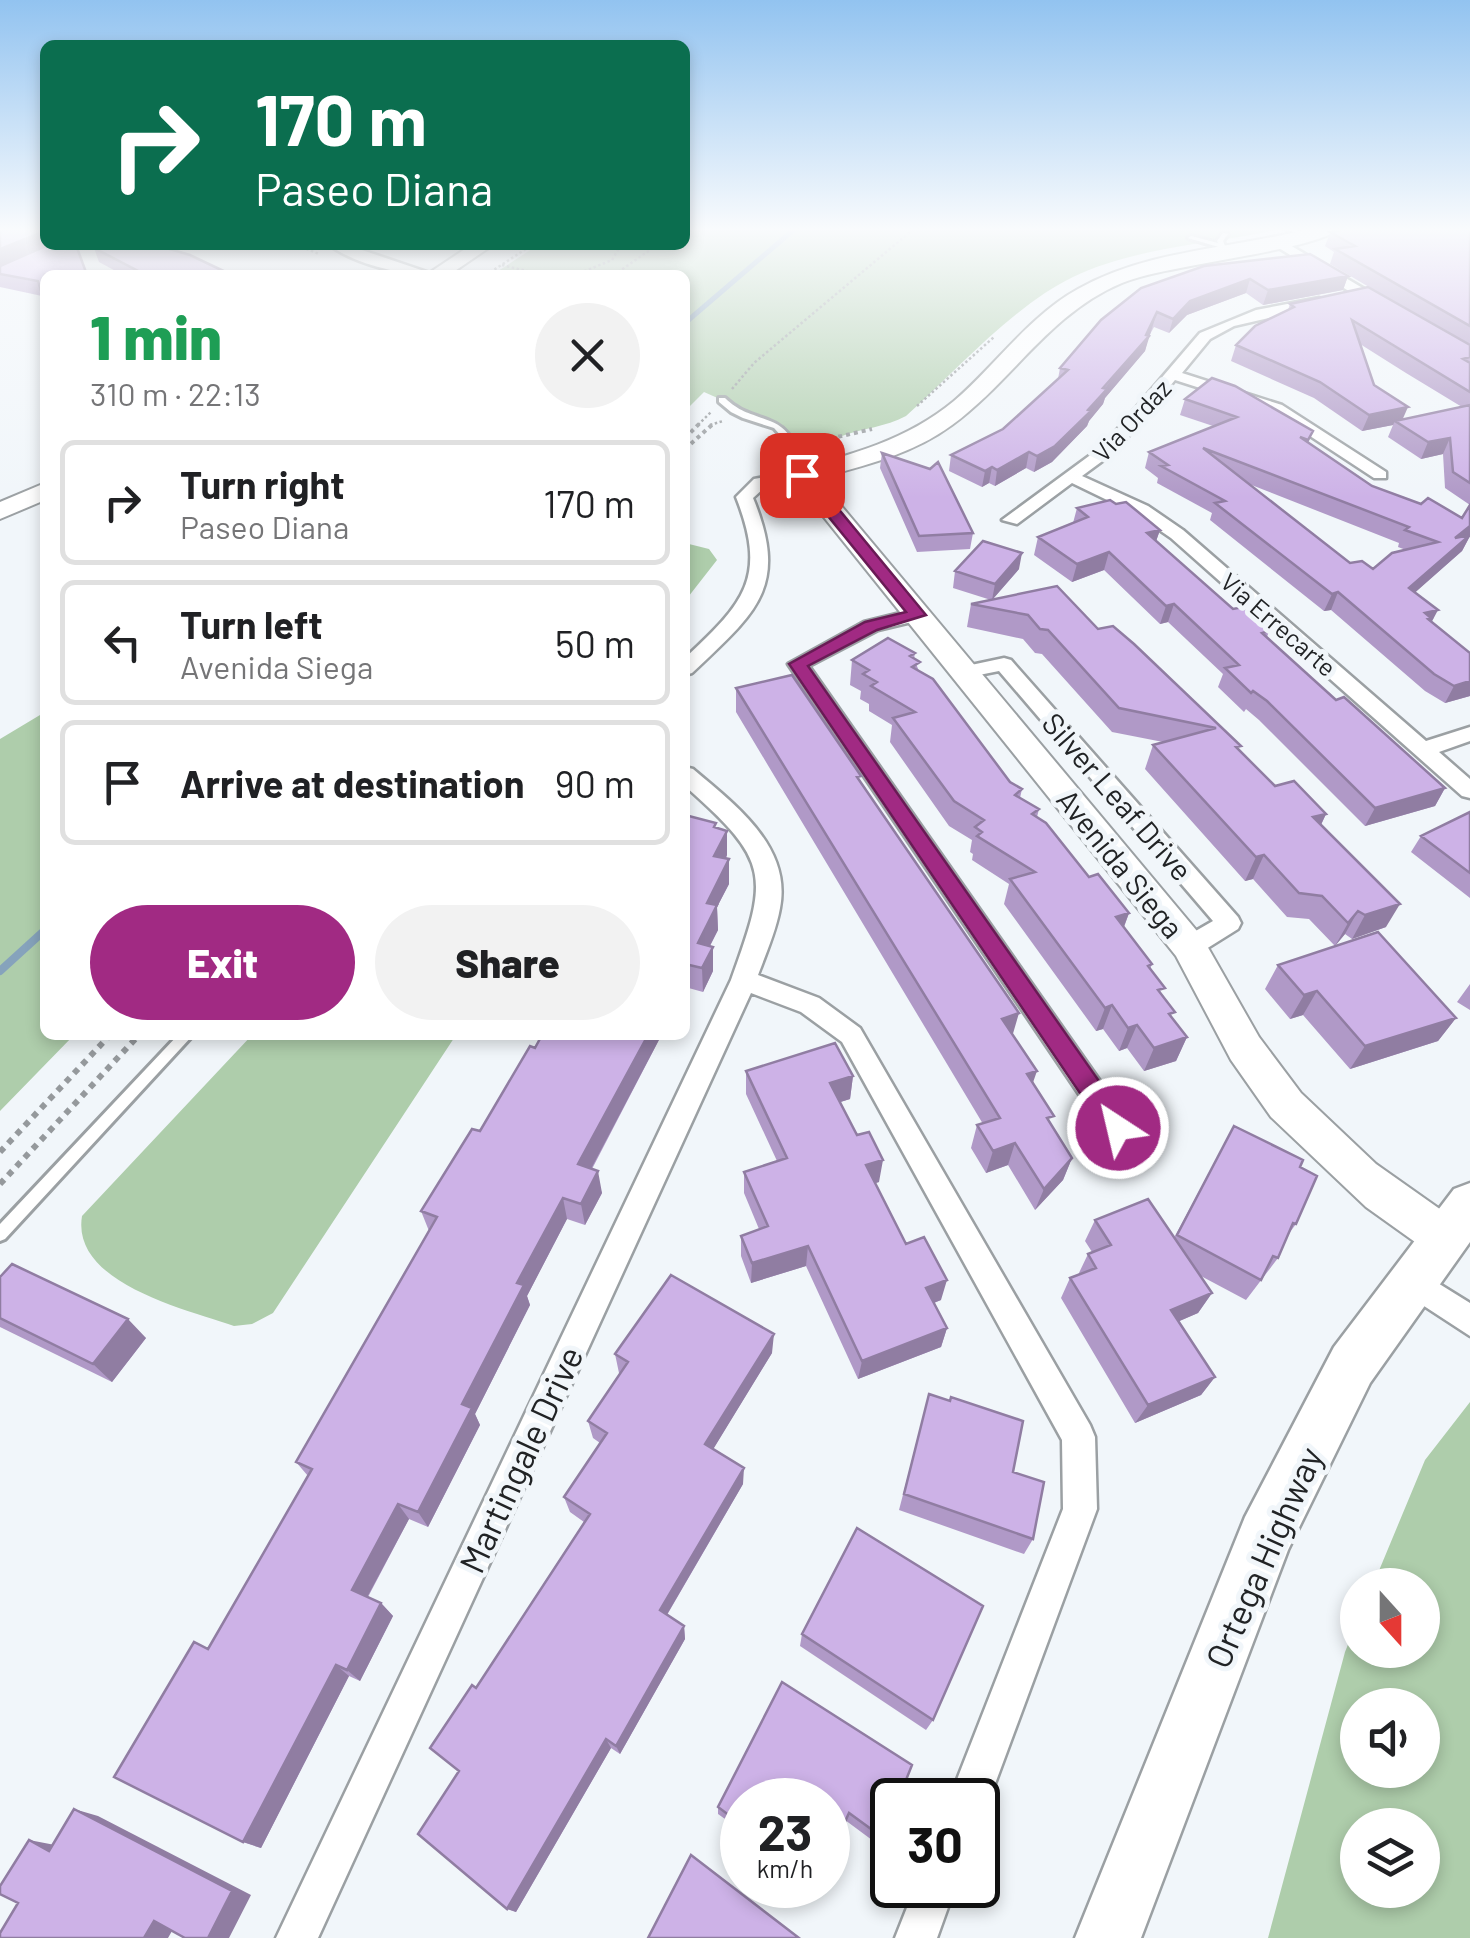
<!DOCTYPE html>
<html lang="en">
<head>
<meta charset="utf-8">
<style>
  :root { --surface:#fff; --page:#f2f2f2; --text:#202124; --muted:#757577; --line:#e0e0e0; --accent:#a12a83 }
  body { margin:0; font-family:Barlow,sans-serif; background:var(--page); color:var(--text); height:100vh; display:flex; flex-direction:column; font-size:38px; white-space:nowrap }
  * { box-sizing:border-box; margin:0 }
  p { font-size:32px; color:var(--muted) }
  .icon { flex:none; width:55px; height:55px; fill:none; stroke:currentColor; stroke-width:2; stroke-linecap:round; stroke-linejoin:round }
  .map { position:relative; flex:1; overflow:hidden }
  .drawer { position:absolute; left:40px; top:270px; width:650px; height:770px; display:flex; flex-direction:column; background:var(--surface); border-radius:15px; box-shadow:0 5px 15px #0003 }
  .drawer>* { flex:none }
  .banner { position:absolute; left:40px; top:40px; width:650px; height:210px; border-radius:15px; box-shadow:0 5px 15px #0003; background:#0b6e4f; color:#fff; overflow:hidden }
  .needle { width:65px; rotate:159deg }
  .tools { position:absolute; left:1340px; top:1568px; display:grid; gap:20px }
  .tools a { display:grid; place-items:center; width:100px; height:100px; border-radius:50%; background:var(--surface); box-shadow:0 5px 15px #0003; font-size:50px }
  .speed { position:absolute; left:720px; top:1778px; display:flex; gap:20px; font-size:50px; font-weight:700; text-align:center }
  .speed>* { display:grid; place-content:center; width:130px; height:130px; border-radius:50%; background:var(--surface); box-shadow:0 5px 15px #0003; line-height:1 }
  .speed small { font-size:25px; font-weight:400 }
  .speed .limit { border:5px solid #111; border-radius:15px; background:#fff; color:#111 }
  .pin { position:absolute; display:grid; place-items:center; width:85px; height:85px; color:#fff; margin:-42px; border-radius:20px; box-shadow:0 5px 15px #0006 }
  .me { position:absolute; width:110px; margin:-55px; rotate:325deg; stroke-linejoin:round; filter:drop-shadow(0 0 8px #0008) }
  .turn { display:flex; align-items:center; gap:35px; height:210px; padding:0 50px; font-size:45px }
  .turn .icon { width:130px; height:130px; stroke-width:2.5 }
  .turn b { display:block; font-size:70px; line-height:85px }
  .round { display:grid; place-items:center; flex:none; width:105px; height:105px; border-radius:52px; background:var(--page) }
  .summary { display:flex; align-items:center; justify-content:space-between; height:170px; padding:0 50px }
  h1 { font-size:60px; font-weight:800; line-height:75px; color:#1e9e55 }
  .cta { display:flex; gap:20px; margin-top:auto; padding:20px 50px }
  .cta a { flex:1; height:115px; border-radius:60px; background:var(--accent); color:#fff; font-size:40px; font-weight:800; line-height:115px; text-align:center }
  .cta a+a { background:var(--page); color:var(--text) }
  ul { padding:0; list-style:none }
  li { display:flex; align-items:center; gap:30px; height:125px; margin:0 20px 15px; padding:0 30px; border:5px solid var(--line); border-radius:15px }
  li div { flex:1 }
  li b { display:block; font-size:38px }
  li em { font-style:normal }
  .map>svg:first-child { display:block }
</style>
</head>
<body>
<div class="map">
<svg width="1470" height="1938" viewBox="0 0 1470 1938">
  <rect width="100%" height="100%" fill="#f1f6fa"/>
  <path fill="#aecdab" fill-rule="evenodd" d="M685,227H1291C1219,244 1140,245 1073,277C1013,306 956,371 906,416C885,427 864,428 842,436C825,442 815,453 798,458L784,431L770,421L731,411L722,400L704,392L685,411V275H492L538,245H685Z
    M685,543L709,549L717,560L685,601Z
    M45,712V1035H74L0,1111V739Z
    M252,1035H456L273,1313L252,1324L234,1326C185,1309 71,1283 82,1216Z
    M1470,1402V1938H1268L1345,1652L1357,1622L1358,1650H1422V1585H1373L1425,1460ZM1358,1705H1422V1770H1358ZM1358,1825H1422V1890H1358Z"/>
  <g fill="none" stroke-linecap="round" stroke-linejoin="round">
    <path stroke="#86a3bc" stroke-width="5" d="M685,323L797,227"/>
    <path stroke="#86a3bc" stroke-width="8" d="M0,971L45,930"/>
    <g stroke="#9ba0a3" stroke-width="6">
      <path id="lane" d="M1281,227H1289L1310,236L1305,237Z
        M1223,233L1228,234L1223,241L1225,246L1222,248L1188,238L1191,236L1218,243L1217,241Z
        M719,398H725C741,413 750,413 770,421C793,429 799,454 806,475L805,477L798,475L790,451L782,437L774,428L743,418L731,412L719,402Z
        M178,1035H193L5,1239L0,1241V1224Z"/>
    </g>
    <g stroke="#9ba0a3" stroke-width="5">
      <path id="street" d="M1278,238L1388,303L1390,306L1378,309L1274,245L1272,242Z
        M329,245H347L436,275C401,275 357,265 329,245Z
        M1319,298L1326,302L1324,305L1234,326L1210,339L1182,373L1282,405L1386,472V478H1374L1272,411L1175,380L1116,451L1082,476L1148,506L1183,530L1426,741L1470,727V741L1439,752L1470,779V798L1462,796L1171,538L1136,514L1072,483L1017,524L1002,520L1104,445L1200,333L1256,310Z
        M802,470L810,475L808,478L765,487L753,498C790,588 755,613 692,673L685,675V658C744,603 768,578 736,497L754,479Z
        M917,609L924,611V619L878,630L809,666L1128,1121L1132,1129L1128,1137L1118,1141L1108,1137L788,664L864,622Z
        M1004,658L1011,660L1238,917L1241,923L1238,929L1198,954H1180L1177,947L1180,940L1213,921L999,671L964,678L954,672L957,668Z
        M685,767L693,769C734,804 792,846 780,908C776,931 766,953 758,975L819,998L860,1028L1090,1425L1095,1437L1097,1509L989,1800L983,1814L978,1816V1800H949L1063,1509L1062,1440L842,1042L801,1012L751,993L318,1938H276L731,980C769,875 771,862 685,786Z
        M1412,1267L1470,1303V1336L1401,1291L1397,1281L1401,1271Z
        M916,1885H956L937,1938H895Z"/>
    </g>
    <g stroke="#9ba0a3" stroke-width="4">
      <path id="secondary" d="M1315,227H1343C1314,252 1171,263 1122,283C1050,313 1013,380 952,425C913,454 864,466 818,478L1202,937L1259,1037L1301,1093L1376,1164L1461,1224L1467,1238L1461,1252L1445,1258L1429,1252L1366,1207L1271,1117L1231,1060L1176,956L790,475L793,470C851,455 907,440 954,401C996,365 1029,316 1078,289C1151,248 1237,249 1315,227Z
        M471,245H493L449,275H426Z
        M45,483V500L0,519V502Z"/>
    </g>
    <g stroke="#9ba0a3" stroke-width="5">
      <path id="primary" d="M1470,1183V1242L1370,1383L1288,1550L1141,1938H1075L1245,1517L1334,1347L1454,1189Z"/>
    </g>
    <path stroke="#95999c" stroke-width="2.5" stroke-dasharray="2.5 2.5" stroke-linecap="butt" d="M297,245L319,254
      M502,265L543,275
      M486,275L532,245
      M497,275H510
      M575,275L612,260L621,245
      M614,275L657,245
      M732,389L754,363L916,227
      M917,406L994,337
      M698,425L711,412
      M710,425L723,421"/>
    <path stroke="#95999c" stroke-width="4" stroke-dasharray="4 4" stroke-linecap="butt" d="M685,438L700,423
      M685,449L714,423
      M818,449L833,438L872,429"/>
    <path stroke="#95999c" stroke-width="6" stroke-dasharray="6 6" stroke-linecap="butt" d="M0,1152L110,1035
      M0,1184L139,1035"/>
    <use href="#lane" fill="#fff" fill-rule="evenodd"/>
    <use href="#street" fill="#fff" fill-rule="evenodd"/>
    <use href="#secondary" fill="#fff" fill-rule="evenodd"/>
    <use href="#primary" fill="#fff" fill-rule="evenodd"/>
  </g>
  <path fill="#b099c7" fill-rule="evenodd" d="M0,227L45,275V303L42,296L0,287Z
    M1470,227V536L1462,551L1415,592L1470,696L1445,703L1425,691L1331,610L1324,611L1210,520L1212,513L1157,483L1158,478L1145,468L1149,452L1213,426L1180,415L1185,399L1313,431L1308,443L1372,486L1462,518L1470,505L1445,488L1443,454L1421,459L1388,437L1393,425L1362,431L1314,398L1231,361L1236,345L1288,310L1290,304L1425,320L1330,264L1334,252L1325,246L1332,228ZM1360,344L1406,373L1462,407L1403,419L1374,385ZM1249,484L1399,543L1398,547L1406,550L1373,569L1350,563Z
    M94,248L232,275H123L99,262Z
    M1204,266L1348,276L1343,290L1263,305L1246,293L1187,315L1169,333L1154,327L1148,338L1145,351L1105,398L1103,404L1089,421L1087,426L1052,462L1034,472L1026,468L995,486L989,483L982,487L949,471L951,455L1003,429L1058,379L1060,368Z
    M882,453L973,533L970,549L917,552L880,468Z
    M1116,504L1160,530L1156,541L1233,609L1269,631L1267,637L1336,700L1445,788L1435,806L1365,826L1259,720L1246,709L1244,712L1218,687L1223,674L1168,622L1160,624L1104,570L1072,582L1034,555L1038,537L1073,523L1077,508Z
    M1019,569L993,599L1098,629L1239,750L1275,786L1326,814L1321,825L1386,927L1352,939L1345,934L1335,946L1309,919L1287,917L1253,879L1245,881L1145,769L1153,745L1163,742L1112,732L1042,654L1035,653L1023,639L967,627L971,604L991,600L953,588L955,571Z
    M915,653L914,659L919,671L1010,782L1022,789L1020,798L1039,809L1037,817L1089,877L1129,913L1124,927L1152,964L1150,969L1173,1019L1187,1037L1176,1061L1144,1071L1127,1048L1119,1051L1103,1029L1096,1031L1004,904L1009,884L972,860L973,854L970,852L972,840L949,826L890,742L892,725L869,711V704L860,699L861,691L850,685L852,660Z
    M736,688L860,781L1013,1035L1051,1124L1072,1158L1063,1180L1035,1210L1008,1165L986,1173L971,1148L977,1125L983,1124L736,712Z
    M1470,812V898L1411,852L1421,836Z
    M685,815L716,828L727,855L726,859L729,884L717,907L718,930L710,946L713,971L703,992L685,987Z
    M1278,965L1456,1018L1438,1041L1350,1069L1303,1015L1290,1019L1265,989Z
    M1470,984V1010L1457,1002Z
    M542,1035L661,1036L592,1169L602,1193L585,1225L567,1219L527,1296L530,1305L475,1414L480,1425L428,1527L409,1519L368,1597L381,1603L393,1616L360,1681L349,1676L261,1848L243,1842L208,1649L308,1476L296,1462L429,1231L421,1211L480,1131Z
    M746,1071L853,1076L850,1099L840,1102L879,1182L875,1183L906,1244L941,1300L934,1303L947,1328L941,1347L858,1379L806,1266L751,1283L741,1256V1236L759,1229L744,1193V1172L777,1161L746,1094Z
    M1234,1126L1300,1167L1296,1224L1287,1236L1278,1258L1246,1300L1199,1275L1212,1293L1198,1313L1179,1321L1215,1377L1201,1395L1135,1423L1061,1298L1070,1278L1078,1275L1088,1254L1092,1252L1085,1241L1095,1220L1174,1238Z
    M0,1277L146,1338L112,1382L0,1327Z
    M772,1353L713,1449L743,1484L667,1615L684,1626L685,1639L620,1754L611,1748L516,1912L507,1909L459,1771L476,1688L584,1522L570,1512L564,1497L600,1443L593,1438L588,1421L620,1374L619,1373L615,1354Z
    M929,1394L1013,1472L1033,1539L1024,1554L899,1510Z
    M802,1634L933,1720L926,1730L800,1646Z
    M782,1682L882,1837L876,1843L845,1820L742,1800V1831L718,1814V1807Z"/>
  <path fill="#907da2" d="M45,231V245H50L0,266V249Z
    M1348,276L1343,290L1263,305L1268,290Z
    M1250,279L1246,293L1187,315L1169,333L1173,319L1190,301Z
    M1157,312L1145,351L1105,398L1103,404L1089,421L1087,426L1052,462L1034,472L1037,456L1088,410L1146,335Z
    M1408,407L1401,423L1395,421L1393,425L1362,431L1369,415Z
    M1450,438L1443,454L1421,459L1428,442Z
    M1029,452L1026,468L995,486L997,470Z
    M992,467L989,483L982,487L985,471Z
    M1470,526V536L1462,551L1401,605L1409,588L1455,538Z
    M1160,530L1154,547L1147,533Z
    M1109,552L1104,570L1072,582L1077,564Z
    M1022,553L1019,569L992,600L995,584Z
    M1338,592L1331,610L1324,611L1332,594Z
    M1174,604L1168,622L1160,624L1166,606Z
    M1438,610L1429,627L1425,613Z
    M1470,681V696L1445,703L1454,686Z
    M1445,788L1435,806L1365,826L1375,808Z
    M1326,814L1315,837L1313,817Z
    M727,831V855L714,880V856Z
    M1264,855L1253,879L1245,881L1256,857Z
    M729,859V884L717,907L718,930L699,967L698,943L707,903Z
    M1400,904L1386,927L1352,939L1365,915Z
    M1358,911L1345,934L1335,946L1348,923Z
    M1129,913L1120,937L1116,917Z
    M713,947V971L703,992L702,968Z
    M1317,991L1303,1015L1290,1019L1304,995Z
    M1112,1005L1103,1029L1096,1031L1105,1008Z
    M1019,1013L1012,1037L1002,1019Z
    M1456,1018L1438,1041L1350,1069L1365,1046Z
    M1137,1025L1127,1048L1119,1051L1128,1028Z
    M648,1035L661,1036L582,1186L578,1164Z
    M1187,1037L1176,1061L1144,1071L1154,1048Z
    M1037,1071L1029,1094L1027,1074Z
    M853,1076L850,1099L828,1106L830,1083Z
    M1015,1143L1008,1165L986,1173L993,1151Z
    M1072,1158L1063,1180L1035,1210L1044,1189Z
    M883,1160L879,1182L863,1187L866,1165Z
    M598,1171L602,1193L585,1225L581,1204Z
    M563,1198L567,1219L527,1296L530,1305L475,1414L480,1425L428,1527L418,1512L462,1404L517,1283Z
    M808,1246L806,1266L751,1283L752,1263Z
    M947,1280L941,1300L920,1308L926,1288Z
    M1212,1293L1198,1313L1159,1330L1171,1310Z
    M128,1319L146,1338L112,1382L93,1364Z
    M947,1328L941,1347L858,1379L862,1361Z
    M774,1334L772,1353L706,1461L705,1444Z
    M1215,1377L1201,1395L1135,1423L1148,1405Z
    M744,1468L743,1484L662,1623L660,1610Z
    M398,1504L409,1519L364,1603L352,1590Z
    M381,1603L393,1616L360,1681L347,1670Z
    M684,1626L685,1639L620,1754L616,1746Z
    M336,1665L349,1676L261,1848L243,1842Z
    M606,1739L611,1748L516,1912L507,1909Z
    M74,1809L98,1816L251,1895L229,1938H208Z
    M29,1840L55,1845L49,1851Z
    M154,1921L176,1924L168,1938H144Z"/>
  <path fill="#cdb2e7" stroke="#907da2" stroke-width="2.5" fill-rule="evenodd" d="M0,227H45V231L0,249Z
    M1339,227H1470V326L1335,249L1355,246L1330,232L1337,231L1332,228Z
    M48,245H76L87,275H45V297H43L38,281L0,274V266Z
    M102,245H156L190,255L232,275H146L94,248Z
    M1310,254L1348,276L1268,290L1250,279L1190,301L1173,319L1157,312L1146,335L1149,336L1103,388L1107,389L1088,410L1091,411L1055,446L1037,456L1029,452L997,470L992,467L985,471L951,455L1003,429L1068,370L1060,368L1101,320L1141,288L1204,266Z
    M1368,287L1470,345V357L1463,359L1470,363V392L1352,320L1374,385L1408,407L1369,415L1320,382L1236,345L1255,326L1294,307L1290,304Z
    M1212,378L1235,386L1313,431L1308,440L1300,437L1372,486L1421,504L1428,498L1462,518L1470,505V526L1455,538L1470,535L1409,588L1438,610L1425,613L1431,618L1428,619L1470,653V681L1454,686L1434,674L1338,592L1332,594L1215,503L1225,501L1161,466L1168,465L1149,452L1237,417L1185,399ZM1203,448L1409,527L1405,530L1438,542L1392,553L1373,569L1362,561L1350,563Z
    M1470,405V483L1453,472L1450,438L1428,442L1395,421Z
    M882,453L930,469L938,462L973,533L919,536Z
    M1110,500L1116,504L1126,502L1160,530L1147,533L1233,609L1243,607L1269,631L1262,633L1336,700L1344,697L1445,788L1375,808L1267,701L1253,691L1251,693L1225,668L1239,665L1174,604L1166,606L1109,552L1077,564L1038,537L1088,517L1077,508Z
    M983,541L1022,553L995,584L955,571Z
    M1057,586L1098,629L1113,626L1134,644L1241,746L1236,747L1275,786L1294,781L1326,814L1313,817L1400,904L1365,915L1358,911L1348,923L1322,896L1299,893L1264,855L1256,857L1153,745L1216,728L1119,708L1048,630L1040,629L1028,615L971,604Z
    M888,638L915,653L910,656L920,662L912,667L933,679L1010,782L1022,789L1015,795L1039,809L1032,814L1046,823L1089,877L1098,874L1129,913L1116,917L1152,964L1148,966L1165,988L1158,990L1175,1012L1169,1014L1187,1037L1154,1048L1137,1025L1128,1028L1112,1005L1105,1008L1010,879L1035,872L977,836L982,832L975,827L984,820L954,801L893,718L915,712L871,686L877,682L863,674L869,670L852,660Z
    M792,675L861,776L857,777L1019,1013L1002,1019L1037,1071L1027,1074L1054,1116L1047,1118L1072,1158L1044,1189L1015,1143L993,1151L977,1125L1000,1118L736,688Z
    M1470,812V873L1421,836Z
    M685,815L716,823L714,827L727,831L714,856L729,859L707,903L717,905L698,943L713,947L702,968L685,964Z
    M1378,932L1456,1018L1365,1046L1317,991L1304,995L1278,965Z
    M542,1035H648L578,1164L598,1171L581,1204L563,1198L517,1283L524,1285L462,1404L472,1408L418,1512L398,1504L352,1590L381,1603L347,1670L336,1665L243,1842L114,1777L194,1642L208,1649L312,1469L296,1462L437,1217L421,1211L472,1129L480,1131L530,1046L535,1048Z
    M835,1043L853,1076L830,1083L857,1135L869,1132L883,1160L866,1165L906,1244L924,1237L947,1280L926,1288L947,1328L862,1361L808,1246L752,1263L741,1236L768,1226L744,1172L787,1158L746,1071Z
    M1234,1126L1303,1160L1300,1167L1317,1176L1296,1224L1293,1223L1278,1258L1273,1256L1261,1280L1177,1235Z
    M1148,1199L1212,1293L1171,1310L1215,1377L1148,1405L1070,1278L1096,1268L1088,1254L1111,1245L1095,1220Z
    M12,1264L128,1319L93,1364L0,1318V1277Z
    M671,1275L774,1334L705,1444L744,1468L660,1610L684,1626L616,1746L606,1739L507,1909L418,1834L459,1771L430,1748L472,1685L476,1688L590,1514L564,1497L607,1433L588,1421L628,1362L615,1354Z
    M929,1394L950,1401L951,1397L1023,1421L1013,1472L1044,1482L1033,1539L904,1494Z
    M857,1528L983,1606L933,1720L802,1634Z
    M782,1682L912,1765L898,1800H892V1812L882,1837L849,1813L828,1859V1800H742V1825L718,1807Z
    M74,1809L232,1891L208,1938H185L154,1921L144,1938H0V1933L18,1903L0,1894V1886L29,1840L49,1851Z
    M691,1855L799,1938H648Z"/>
  <linearGradient id="sky" x2="0" y2="1"><stop stop-color="#92c3f0"/><stop offset="0.46" stop-color="#f9fbfd"/><stop offset="1" stop-color="#f9fbfd" stop-opacity="0"/></linearGradient>
  <rect width="1470" height="498" fill="url(#sky)"/>
  <path fill="#a12a83" stroke="#691b55" stroke-width="2.5" d="M797,472H808L926,615L877,630L808,666L1127,1121L1130,1128L1127,1136L1118,1139L1109,1136L789,664L865,622L906,612L797,478Z"/>
  <g text-anchor="middle" dominant-baseline="central" stroke-width="10" stroke-linejoin="round" paint-order="stroke">
    <g font-size="25" fill="#212325" stroke="#f1f6fa">
      <text transform="translate(1131 420) rotate(-47)">Via Ordaz</text>
      <text transform="translate(1279 624) rotate(41)">Via Errecarte</text>
    </g>
    <g font-size="30" fill="#212325" stroke="#f1f6fa">
      <text transform="translate(1118 796) rotate(49)">Silver Leaf Drive</text>
      <text transform="translate(1121 863) rotate(51)">Avenida Siega</text>
    </g>
    <g font-size="35" fill="#212325" stroke="#f1f6fa">
      <text transform="translate(520 1459) rotate(-65)">Martingale Drive</text>
      <text transform="translate(1263 1557) rotate(-66)">Ortega Highway</text>
    </g>
  </g>
</svg>
<div class="tools">
<a><svg class="needle" viewBox="-14 -14 28 28"><path d="M0-13l5 13h-10z" fill="#e53935"/><path d="M0 13l5-13h-10z" fill="#757577"/></svg></a>
<a><svg class="icon" aria-label="sound" viewBox="0 0 24 24"><path d="M4 9h4l5-4v14l-5-4H4zM17 9q2 3 0 6"/></svg></a>
<a><svg class="icon" aria-label="layers" viewBox="0 0 24 24"><path d="M12 4l9 5-9 5-9-5zM3 14l9 5 9-5"/></svg></a>
</div>
<div class="speed"><div>23<small>km/h</small></div><div class="limit">30</div></div>
<div class="pin" style="left:802px;top:475px;background:#d93025"><svg class="icon" aria-label="arrive" viewBox="0 0 24 24"><path d="M6 21V4h12l-3 4 3 4H6"/></svg></div>
<svg class="me" style="left:1118px;top:1128px" viewBox="-20 -20 40 40"><circle r="17" fill="#a12a83" stroke="#fff" stroke-width="3"/><path d="M0-11L8 9 0 5-8 9z" fill="#fff"/></svg>
<div class="banner">
<div class="turn"><svg class="icon" aria-label="right" viewBox="0 0 24 24"><path d="M7 20v-9h11M14 6l5 5-5 5"/></svg><div><b>170 m</b>Paseo Diana</div></div>
</div>
<section class="drawer">
<div class="summary"><div><h1>1 min</h1><p>310 m · 22:13</p></div><a class="round"><svg class="icon" aria-label="close" viewBox="0 0 24 24"><path d="M6 6l12 12M18 6L6 18"/></svg></a></div>
<ul>
<li><svg class="icon" aria-label="right" viewBox="0 0 24 24"><path d="M7 20v-9h11M14 6l5 5-5 5"/></svg><div><b>Turn right</b><p>Paseo Diana</p></div><em>170 m</em></li>
<li><svg class="icon" aria-label="left" viewBox="0 0 24 24"><path d="M17 20v-9H6M10 6l-5 5 5 5"/></svg><div><b>Turn left</b><p>Avenida Siega</p></div><em>50 m</em></li>
<li><svg class="icon" aria-label="arrive" viewBox="0 0 24 24"><path d="M6 21V4h12l-3 4 3 4H6"/></svg><div><b>Arrive at destination</b></div><em>90 m</em></li>
</ul>
<div class="cta"><a>Exit</a><a>Share</a></div>
</section>
</div>
</body>
</html>
